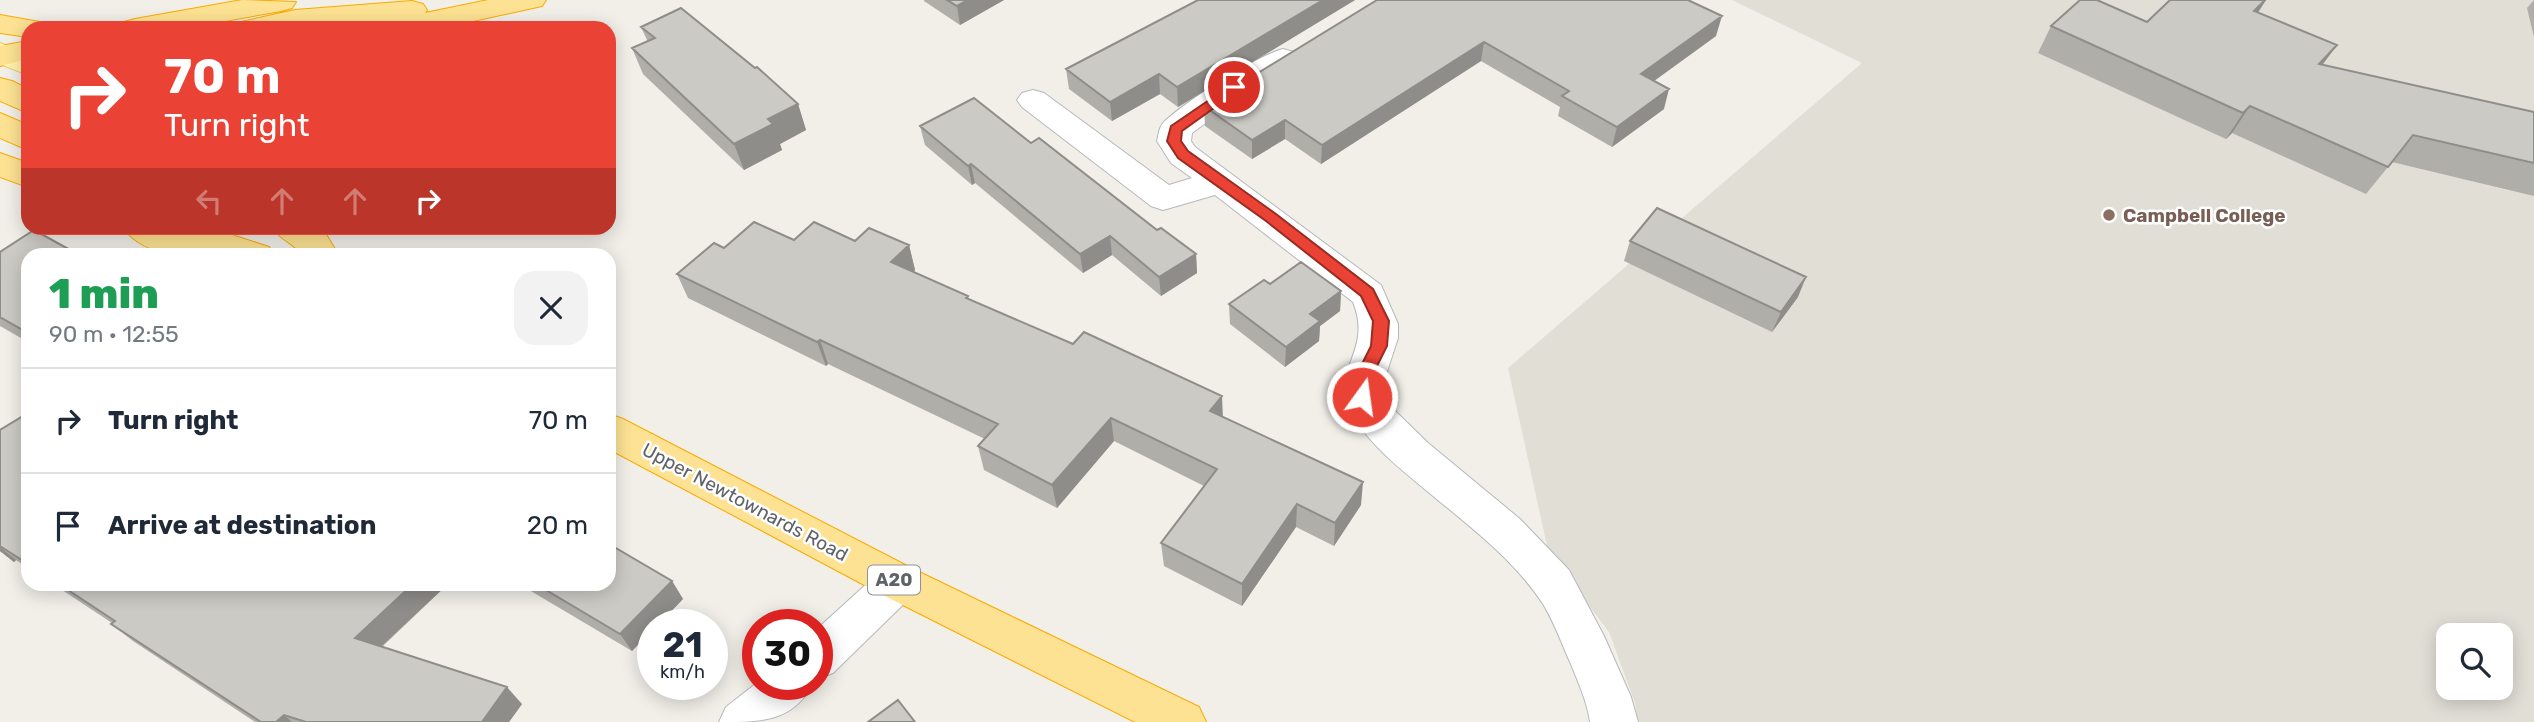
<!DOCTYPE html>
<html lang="en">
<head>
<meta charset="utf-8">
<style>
  :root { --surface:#fff; --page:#f2f2f3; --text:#1f2937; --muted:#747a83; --line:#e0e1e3 }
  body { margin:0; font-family:Rubik,sans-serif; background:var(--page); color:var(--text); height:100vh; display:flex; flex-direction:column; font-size:26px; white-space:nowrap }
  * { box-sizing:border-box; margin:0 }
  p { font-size:23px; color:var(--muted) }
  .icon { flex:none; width:38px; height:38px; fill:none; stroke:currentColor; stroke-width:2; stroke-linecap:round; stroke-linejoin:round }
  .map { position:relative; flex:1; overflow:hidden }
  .side { position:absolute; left:21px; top:248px; width:595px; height:343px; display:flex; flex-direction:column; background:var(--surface); border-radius:21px; box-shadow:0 4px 18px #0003 }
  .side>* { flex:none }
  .top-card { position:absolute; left:21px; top:21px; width:595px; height:214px; border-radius:21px; box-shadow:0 4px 18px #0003; background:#ea4335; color:#fff; overflow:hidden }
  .tools { position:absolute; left:2436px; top:623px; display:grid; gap:14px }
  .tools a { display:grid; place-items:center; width:77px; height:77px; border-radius:14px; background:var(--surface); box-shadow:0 4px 18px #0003; font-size:35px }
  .speed { position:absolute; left:637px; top:609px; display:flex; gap:14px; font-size:35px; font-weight:700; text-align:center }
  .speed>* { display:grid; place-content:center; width:91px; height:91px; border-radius:50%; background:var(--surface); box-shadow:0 4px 18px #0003; line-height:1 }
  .speed small { font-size:18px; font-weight:400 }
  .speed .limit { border:10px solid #d22; background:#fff; color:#111 }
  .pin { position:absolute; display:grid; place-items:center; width:60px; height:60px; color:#fff; margin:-30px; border:4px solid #fff; border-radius:50%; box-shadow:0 2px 7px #0007 }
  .me { position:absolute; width:77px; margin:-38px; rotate:14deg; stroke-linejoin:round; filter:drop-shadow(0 0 5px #0008) }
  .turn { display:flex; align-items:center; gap:24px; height:147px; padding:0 28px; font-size:32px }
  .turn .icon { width:91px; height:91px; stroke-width:2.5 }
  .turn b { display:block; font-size:49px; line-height:60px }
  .lanes { display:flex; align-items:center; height:66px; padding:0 28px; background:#0003; justify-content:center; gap:35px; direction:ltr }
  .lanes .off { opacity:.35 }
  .round { display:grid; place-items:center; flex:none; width:74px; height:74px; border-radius:21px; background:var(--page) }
  .summary { display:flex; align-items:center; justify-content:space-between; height:119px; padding:0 28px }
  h1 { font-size:42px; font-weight:800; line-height:52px; color:#1e9e55 }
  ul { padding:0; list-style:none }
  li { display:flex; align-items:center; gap:21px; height:105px; padding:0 28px; border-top:2px solid var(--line) }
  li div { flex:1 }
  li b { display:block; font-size:26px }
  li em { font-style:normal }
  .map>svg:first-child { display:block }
</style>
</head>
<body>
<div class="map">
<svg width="2534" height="722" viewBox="0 0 2534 722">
  <rect width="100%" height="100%" fill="#f1efe8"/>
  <path fill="#e1ded6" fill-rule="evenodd" d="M1732,0H2534V722H1637L1635,703L1609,632L1580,594L1551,564L1508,368L1862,63ZM2448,635H2501V688H2448Z"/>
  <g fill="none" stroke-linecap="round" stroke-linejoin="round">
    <g stroke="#b5b8bc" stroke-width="2">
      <path id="minor" d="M1283,49L1294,52L1299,59L1294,66L1245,94L1192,133L1191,141L1195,147L1381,285L1398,324V338L1382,387L1385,401L1428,443L1520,519L1569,570L1604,636L1631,697L1638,722H1590C1587,701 1578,682 1570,662C1561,642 1554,622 1543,604C1515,561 1472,528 1433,496C1407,474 1376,451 1357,422C1322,372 1375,356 1353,302L1215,195L1163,210L1151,206L1022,107L1017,100L1022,93L1033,90L1044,93L1169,185L1192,178L1171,163L1157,141C1159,133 1159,126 1165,121C1186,101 1256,56 1283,49Z
        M898,563L913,569L920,582L913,595L833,673L817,679V629L883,569Z
        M758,682V684H813C792,722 762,722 719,722L726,707Z"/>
    </g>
    <g stroke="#f2c960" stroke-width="2">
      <path id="major" d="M0,43L28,53V75L0,64Z"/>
    </g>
    <g stroke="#f9ab00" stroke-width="2">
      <path id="highway" d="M242,0L296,2L292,8L281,11L186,28H120L124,22L135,19Z
        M488,0H546L542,6L441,28H383L390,21L296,28H237L241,22L295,10L412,1L423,4L427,10L425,13Z
        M0,15L40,22L44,28H28V37L0,33Z
        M28,41V59L0,66V46Z
        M0,78L12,81L28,89V113L0,101Z
        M0,113L28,125V150L0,138Z
        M0,153L28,163V187L0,177Z
        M124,228H219L235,236L269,247L274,256C233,256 148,267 124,228Z
        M273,228H317L324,231L339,256H302C295,243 281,241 273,228Z
        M609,414L623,419L913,569L1199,707L1206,722H1135L883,595L609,449Z"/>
    </g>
    <use href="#minor" fill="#fff" fill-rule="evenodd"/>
    <use href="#major" fill="#fff2af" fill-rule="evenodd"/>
    <use href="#highway" fill="#fde293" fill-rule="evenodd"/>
  </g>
  <path fill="#afaea9" d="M924,0H1004L960,25L924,1Z
    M1198,0H1355L1178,107L1160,94L1112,121L1069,89L1066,69Z
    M1377,0L1716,36L1654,81L1664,109L1612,147L1558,116L1560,107L1481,61L1321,164L1285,139L1252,159L1205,126L1204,106Z
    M2534,0V37L2527,8Z
    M2258,12L2323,65L2534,112V196L2392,162L2366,194L2232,133L2226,139L2038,53L2051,26L2147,22Z
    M641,27L798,104L806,130L780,144L782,150L744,170L643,74L632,48L648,42Z
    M920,126L1031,143L1157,230L1196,254L1197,273L1161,296L1112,255L1083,273L975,183L972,185L925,145Z
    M794,240L855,241L909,245L915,270L914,272L968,296L969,300L1223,417L1361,505L1334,546L1296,527L1242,606L1164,566L1161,543L1204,486L1114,441L1057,508L984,470L978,446L985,439L828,364L826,366L688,298L677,274L724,248Z
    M1630,241L1798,297L1772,332L1624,261Z
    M0,252L28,256V342L0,326Z
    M1270,284L1341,291L1340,311L1320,326L1319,341L1285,367L1230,324L1229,304Z
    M28,413V568L16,560L14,562L0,551V430Z
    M672,581L683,599L658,625H653L632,651L519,584H609Z
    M53,584H280L289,590L295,584H448L382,647L522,704L509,722H255L133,641L111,624L112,623Z"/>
  <path fill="#8f8d8a" d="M968,0H1004L960,25L957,6Z
    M1323,0H1355L1178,107L1177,87Z
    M2265,0H2266L2252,22L2254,11Z
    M1722,16L1716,36L1636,94L1641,74Z
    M1484,42L1481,61L1321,164L1322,145Z
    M2337,45L2318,71L2319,64Z
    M1159,74L1160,94L1112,121L1110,102Z
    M1669,89L1664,109L1612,147L1617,127Z
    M798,104L806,130L780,144L782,150L744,170L734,144L768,119Z
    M2250,106L2232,133L2226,139L2243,113Z
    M1285,120V139L1252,159V140Z
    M971,164L975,183L972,185L968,166Z
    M1110,236L1112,255L1083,273L1080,254Z
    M909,245L915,270L898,286L891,262Z
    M1196,254L1197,273L1161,296L1159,277Z
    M1806,277L1798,297L1772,332L1781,312Z
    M1341,291L1340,311L1320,326L1319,341L1285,367L1286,347L1310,314Z
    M820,340L828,364L826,366L817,342Z
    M1222,396L1223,420L1210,411Z
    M1111,418L1114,441L1057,508L1052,485Z
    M1363,482L1361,505L1334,546L1335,523Z
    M1297,504L1296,527L1242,606V584Z
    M0,547L16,560L14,562L0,551Z
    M672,581L683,599L658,625H653V630L632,651L620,634Z
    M413,584H448L372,655L355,638Z
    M507,687L522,704L509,722H482Z
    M284,715L292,722H276Z"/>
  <path fill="#cccac5" stroke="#8f8d8a" stroke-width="2" d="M947,0H968L957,6Z
    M1198,0H1323L1177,87L1159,74L1110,102L1066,69Z
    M1377,0H1688L1722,16L1641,74L1669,89L1617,127L1562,96L1569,91L1484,42L1322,145L1285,120L1252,140L1204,106Z
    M2080,0H2097L2147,22L2170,0H2265L2254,11L2337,45L2319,64L2534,112V163L2413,135L2388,167L2250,106L2243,113L2051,26Z
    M681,8L755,68L757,67L798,104L768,119L773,124L734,144L632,48L655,38L641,27Z
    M974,98L1031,143L1039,138L1157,230L1161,228L1196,254L1159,277L1110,236L1080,254L971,164L968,166L920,126Z
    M1657,208L1806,277L1781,312L1630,241Z
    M754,222L794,240L814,222L855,241L869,228L909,245L891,262L968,296L966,298L1073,344L1084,332L1222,396L1210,411L1363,482L1335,523L1297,504L1242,584L1161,543L1217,469L1111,418L1052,485L978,446L998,424L820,340L817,342L677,274L714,243L724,248Z
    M34,230L81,256H28V333L0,317V252Z
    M1301,262L1341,291L1310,314L1320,321L1286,347L1229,304L1264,280L1270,284Z
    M28,413V564L0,546V430Z
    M609,544L672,581L620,634L536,584H609Z
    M59,584H280L289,590L295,584H413L355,638L507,687L482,722H306L284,715L276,722H261L111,624L115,621Z
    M898,700L915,722H868Z"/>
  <path fill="#ea4335" stroke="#982c22" stroke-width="2" d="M1234,83L1239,84V90L1182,131L1181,141L1188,151L1276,214L1373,289L1389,321L1387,346L1370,380L1368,402L1362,403L1354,397V380L1371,346L1373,321L1361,296L1266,221L1178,158L1167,141L1171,126Z"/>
  <circle fill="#8d6e63" stroke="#fff" stroke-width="2.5" cx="2109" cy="215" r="7"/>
  <g text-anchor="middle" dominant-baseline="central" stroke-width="5" stroke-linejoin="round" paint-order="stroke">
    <rect fill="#fff" stroke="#8f9295" stroke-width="2" x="868" y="565.5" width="52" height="29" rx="5"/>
    <g font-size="18" font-weight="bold" fill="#5f6368">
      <text x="894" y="580">A20</text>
    </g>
    <g font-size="19" font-weight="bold" fill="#785e54" stroke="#fff" text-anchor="start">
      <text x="2123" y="215">Campbell College</text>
    </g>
    <g font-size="19" fill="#5f6368" stroke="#fff">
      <text transform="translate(745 502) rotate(28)">Upper Newtownards Road</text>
    </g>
  </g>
</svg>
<div class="tools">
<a><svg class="icon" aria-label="search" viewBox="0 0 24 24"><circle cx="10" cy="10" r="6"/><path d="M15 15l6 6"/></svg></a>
</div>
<div class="speed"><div>21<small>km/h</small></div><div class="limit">30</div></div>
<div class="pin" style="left:1234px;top:87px;background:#d93025"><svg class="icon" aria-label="arrive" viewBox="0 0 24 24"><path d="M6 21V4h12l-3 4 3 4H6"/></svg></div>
<svg class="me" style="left:1362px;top:397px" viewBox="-20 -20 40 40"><circle r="17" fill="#ea4335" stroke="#fff" stroke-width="3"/><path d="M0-11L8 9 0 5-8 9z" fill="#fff"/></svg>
<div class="top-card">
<div class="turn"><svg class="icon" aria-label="right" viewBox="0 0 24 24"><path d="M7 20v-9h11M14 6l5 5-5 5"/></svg><div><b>70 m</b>Turn right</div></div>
<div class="lanes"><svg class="icon off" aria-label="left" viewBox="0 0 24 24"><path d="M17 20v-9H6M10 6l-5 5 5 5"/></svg><svg class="icon off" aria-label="ahead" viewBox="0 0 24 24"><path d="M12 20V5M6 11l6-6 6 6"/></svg><svg class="icon off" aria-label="ahead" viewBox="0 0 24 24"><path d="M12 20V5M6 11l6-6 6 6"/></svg><svg class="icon" aria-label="right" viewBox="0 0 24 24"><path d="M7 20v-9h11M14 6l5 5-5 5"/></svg></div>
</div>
<section class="side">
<div class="summary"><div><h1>1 min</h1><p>90 m · 12:55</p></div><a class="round"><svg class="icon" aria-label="close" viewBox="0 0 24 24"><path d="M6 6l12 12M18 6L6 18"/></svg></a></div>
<ul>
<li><svg class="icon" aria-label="right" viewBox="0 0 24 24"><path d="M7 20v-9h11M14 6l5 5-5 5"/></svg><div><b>Turn right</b></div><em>70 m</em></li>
<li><svg class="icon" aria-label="arrive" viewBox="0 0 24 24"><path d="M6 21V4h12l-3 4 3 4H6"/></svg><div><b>Arrive at destination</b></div><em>20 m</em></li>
</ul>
</section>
</div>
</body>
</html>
